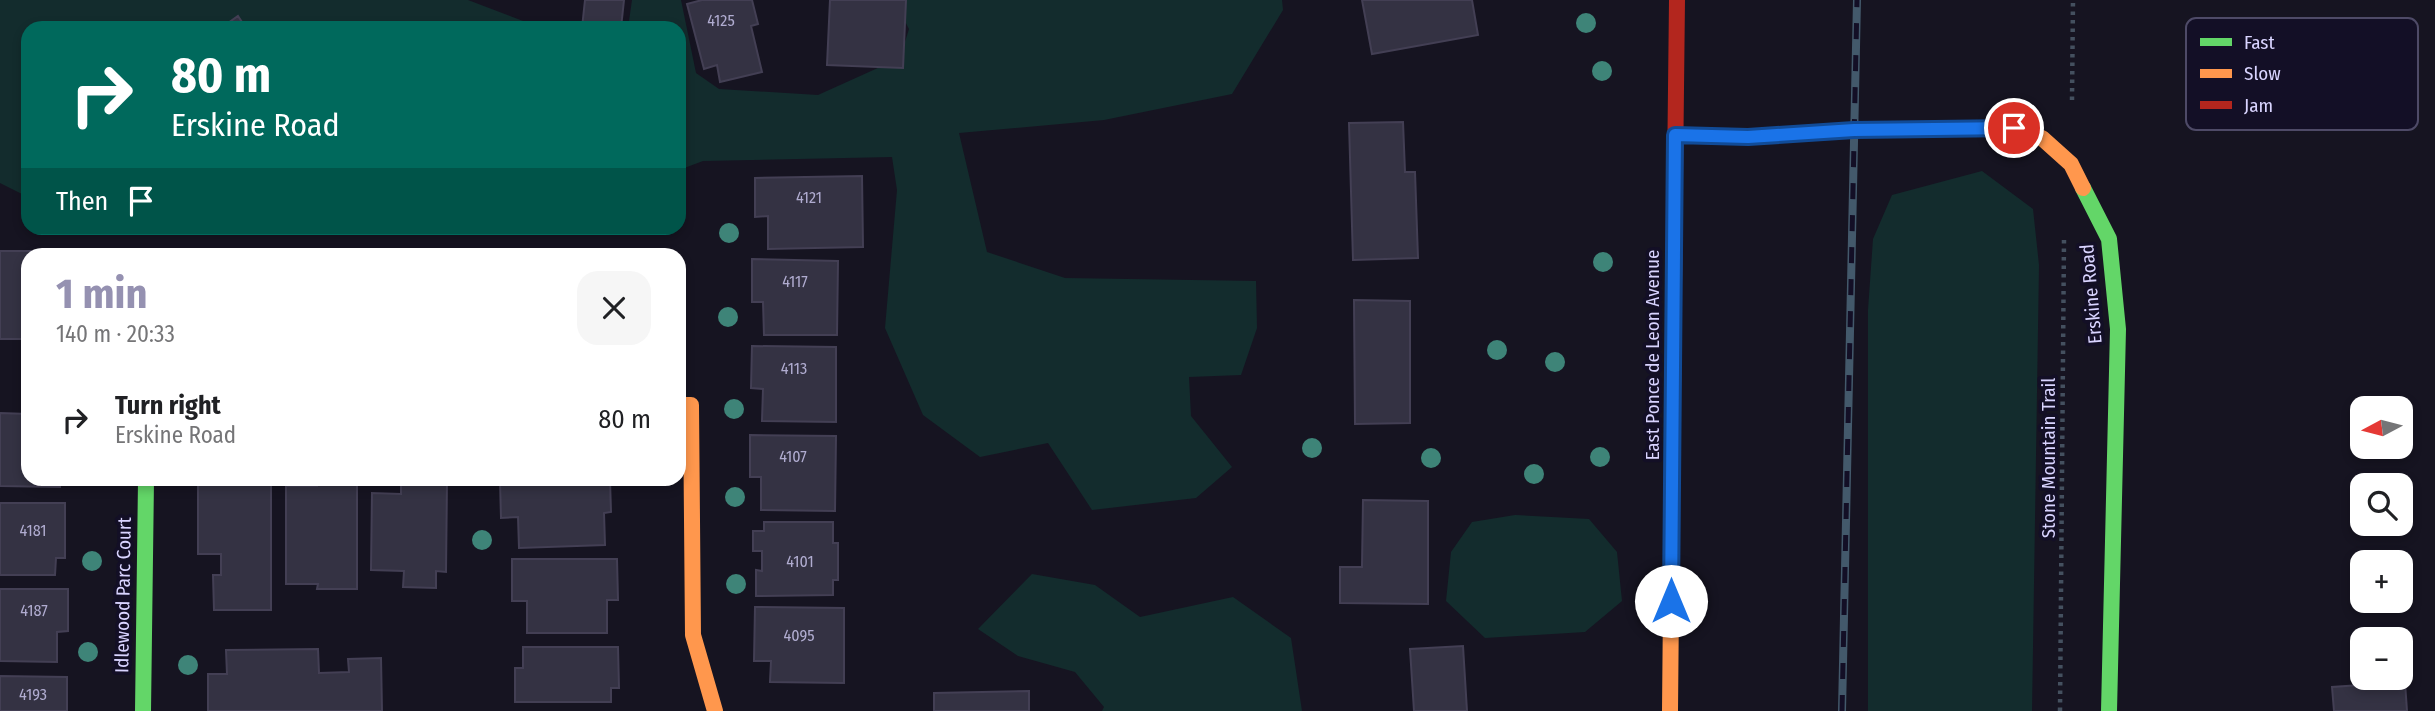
<!DOCTYPE html>
<html lang="en">
<head>
<meta charset="utf-8">
<style>
  :root { --surface:#fff; --page:#f6f6f6; --text:#202124; --muted:#757577; --accent:#9591b1 }
  body { margin:0; font-family:"Fira Sans Condensed",sans-serif; background:var(--page); color:var(--text); height:100vh; display:flex; flex-direction:column; font-size:26px; white-space:nowrap }
  * { box-sizing:border-box; margin:0 }
  p { font-size:23px; color:var(--muted) }
  .icon { flex:none; width:38px; height:38px; fill:none; stroke:currentColor; stroke-width:2; stroke-linecap:round; stroke-linejoin:round }
  .map { position:relative; flex:1; overflow:hidden }
  .side { position:absolute; left:21px; top:248px; width:665px; height:238px; display:flex; flex-direction:column; background:var(--surface); border-radius:21px; box-shadow:0 4px 10px #0003 }
  .side>* { flex:none }
  .hud { position:absolute; left:21px; top:21px; width:665px; height:214px; border-radius:21px; box-shadow:0 4px 10px #0003; background:#00695c; color:#fff; overflow:hidden }
  .needle { width:46px; rotate:263deg }
  .controls { position:absolute; left:2350px; top:396px; display:grid; gap:14px }
  .controls a { display:grid; place-items:center; width:63px; height:63px; border-radius:14px; background:var(--surface); box-shadow:0 4px 10px #0003; font-size:35px }
  .pin { position:absolute; display:grid; place-items:center; width:60px; height:60px; color:#fff; margin:-30px; border:4px solid #fff; border-radius:50%; box-shadow:0 2px 7px #0007 }
  .me { position:absolute; width:77px; margin:-38px; rotate:0deg; stroke-linejoin:round; filter:drop-shadow(0 0 5px #0008) }
  .turn { display:flex; align-items:center; gap:24px; height:147px; padding:0 35px; font-size:32px }
  .turn .icon { width:91px; height:91px; stroke-width:2.5 }
  .turn b { display:block; font-size:49px; line-height:60px }
  .then { display:flex; align-items:center; height:66px; padding:0 35px; background:#0003; gap:14px; font-size:26px }
  .round { display:grid; place-items:center; flex:none; width:74px; height:74px; border-radius:21px; background:var(--page) }
  .headline { display:flex; align-items:center; justify-content:space-between; height:119px; padding:0 35px }
  h1 { font-size:42px; font-weight:700; line-height:52px; color:var(--accent) }
  ul { padding:0; list-style:none }
  li { display:flex; align-items:center; gap:21px; height:105px; padding:0 35px }
  li div { flex:1 }
  li b { display:block; font-size:26px }
  li em { font-style:normal }
  .map>svg:first-child { display:block }
</style>
</head>
<body>
<div class="map">
<svg width="2435" height="711" viewBox="0 0 2435 711">
  <rect width="100%" height="100%" fill="#161421"/>
  <path fill="#132c2d" d="M0,0H468L531,24L533,28H28V197L0,183Z
    M632,0H681L696,73L719,89L818,95L900,58L909,29L894,0H1282L1283,10L1232,94L1104,120L959,133L987,252L1065,278L1256,281L1257,328L1241,375L1189,377L1191,416L1232,467L1196,498L1092,510L1048,443L980,457L923,415L885,328L897,190L892,157L703,161L679,170V28H628Z
    M1982,171L2033,209L2039,265L2032,711H1868V310L1873,239L1892,195Z
    M143,228H254L240,235Z
    M1515,515L1589,519L1617,552L1622,601L1585,632L1485,638L1446,601L1451,552L1472,522Z
    M1032,574L1095,585L1140,617L1233,597L1291,638L1302,711H1102L1104,707L1075,672L1018,656L978,629Z"/>
  <path fill="#343243" stroke="#433f54" stroke-width="2" d="M585,0H624L621,28H582Z
    M702,0H752L758,24L751,26L762,72L720,82L717,65L704,69L687,4Z
    M830,0H906L903,68L827,65Z
    M1362,0H1472L1478,35L1372,54Z
    M238,16L246,28H221Z
    M1403,122L1405,172H1415L1418,258L1353,260L1349,123Z
    M862,176L863,247L768,249V216L755,217V178Z
    M511,250H585V256H511Z
    M0,251H31V256H28V339H0Z
    M423,252H497V256H423Z
    M236,254V256H162V255Z
    M250,255H324V256H250Z
    M752,259L838,261L837,335H764L763,302H752Z
    M1354,300L1410,301V423L1355,424Z
    M752,346L836,347V422L762,421L763,389L751,388Z
    M0,413L28,414V480H60V487L0,486Z
    M750,435L836,436L835,511L761,510V477H750Z
    M220,480H271V610H214L213,575H221V554H198V484H220Z
    M317,480H357V589H317L318,584H286V486H317Z
    M401,480H447L446,572L436,571V588L403,587L404,571L371,570L372,493L401,494Z
    M518,480H610L611,512L604,513L605,545L519,548L518,517L501,518L500,481Z
    M1363,500L1428,501V604L1340,603V567H1362Z
    M0,503H65V558H56L55,575H0Z
    M764,522H833V543H838V580H833V595L756,596V570L762,571V551H753V531H764Z
    M512,559H617L618,600H607V633H527V601H512Z
    M0,589H68V631L57,632V662L0,661Z
    M755,607L844,608V683L770,682L771,661H754Z
    M1463,646L1467,711H1414L1410,649Z
    M523,647H618L619,688H611V702H515V668H523Z
    M318,649L319,673L349,672L348,659L381,658L382,711H208V674H227L226,650Z
    M0,676L67,677V711H0Z
    M2405,682L2407,711H2334L2332,687Z
    M1029,691V711H934V693Z"/>
  <g fill="none" stroke-linecap="round" stroke-linejoin="round">
    <path stroke="#44505f" stroke-width="4.5" stroke-dasharray="3.5 5" stroke-linecap="butt" d="M2072,100L2073,0
      M2060,711L2064,239"/>
    <path stroke="#63d668" stroke-width="16" d="M2083,188L2109,239L2118,329L2109,711
      M143,711L146,480"/>
    <path stroke="#ff974d" stroke-width="16" d="M1675,135L1748,137L1854,130L2013,128L2042,138L2071,164L2083,188
      M679,405H691L693,635L715,711
      M1670,711L1675,177"/>
    <path stroke="#b3261e" stroke-width="16" d="M1675,177L1677,0"/>
    <g stroke="#43596b" stroke-width="8">
      <path id="rail" d="M1842,711L1857,0"/>
    </g>
    <use href="#rail" stroke="#130f26" stroke-width="5" stroke-dasharray="16" stroke-linecap="butt"/>
  </g>
  <g fill="#3e8478">
    <circle cx="1586" cy="23" r="10"/>
    <circle cx="1602" cy="71" r="10"/>
    <circle cx="729" cy="233" r="10"/>
    <circle cx="1603" cy="262" r="10"/>
    <circle cx="728" cy="317" r="10"/>
    <circle cx="1497" cy="350" r="10"/>
    <circle cx="1555" cy="362" r="10"/>
    <circle cx="734" cy="409" r="10"/>
    <circle cx="1312" cy="448" r="10"/>
    <circle cx="1600" cy="457" r="10"/>
    <circle cx="1431" cy="458" r="10"/>
    <circle cx="1534" cy="474" r="10"/>
    <circle cx="735" cy="497" r="10"/>
    <circle cx="482" cy="540" r="10"/>
    <circle cx="92" cy="561" r="10"/>
    <circle cx="736" cy="584" r="10"/>
    <circle cx="88" cy="652" r="10"/>
    <circle cx="188" cy="665" r="10"/>
  </g>
  <g fill="none" stroke-linecap="round" stroke-linejoin="round">
    <g stroke="#114b97" stroke-width="18">
      <path id="route" d="M1671,601L1675,135L1748,137L1854,130L2014,128"/>
    </g>
    <use href="#route" stroke="#1a73e8" stroke-width="12"/>
  </g>
  <g text-anchor="middle" dominant-baseline="central" stroke-width="7" stroke-linejoin="round" paint-order="stroke">
    <g font-size="16" fill="#b0acd0">
      <text x="721" y="20">4125</text>
      <text x="809" y="197">4121</text>
      <text x="795" y="281">4117</text>
      <text x="794" y="368">4113</text>
      <text x="793" y="456">4107</text>
      <text x="33" y="530">4181</text>
      <text x="800" y="561">4101</text>
      <text x="34" y="610">4187</text>
      <text x="799" y="635">4095</text>
      <text x="33" y="694">4193</text>
    </g>
    <g font-size="19" fill="#d9d4ff" stroke="#130f26">
      <text transform="translate(2091 294) rotate(-95)">Erskine Road</text>
      <text transform="translate(1652 355) rotate(-90)">East Ponce de Leon Avenue</text>
      <text transform="translate(2048 458) rotate(-90)">Stone Mountain Trail</text>
      <text transform="translate(123 595) rotate(-89)">Idlewood Parc Court</text>
    </g>
  </g>
  <rect x="2186" y="18" width="232" height="112" rx="10" fill="#130f26" stroke="#4e4a67" stroke-width="2"/>
  <rect x="2200" y="38" width="32" height="8" fill="#63d668"/>
  <rect x="2200" y="69" width="32" height="9" fill="#ff974d"/>
  <rect x="2200" y="101" width="32" height="8" fill="#b3261e"/>
  <g font-size="19" fill="#d9d4ff">
    <text x="2244" y="49">Fast</text>
    <text x="2244" y="80">Slow</text>
    <text x="2244" y="112">Jam</text>
  </g>
</svg>
<div class="controls">
<a><svg class="needle" viewBox="-14 -14 28 28"><path d="M0-13l5 13h-10z" fill="#e53935"/><path d="M0 13l5-13h-10z" fill="#757577"/></svg></a>
<a><svg class="icon" aria-label="search" viewBox="0 0 24 24"><circle cx="10" cy="10" r="6"/><path d="M15 15l6 6"/></svg></a>
<a>+</a>
<a>−</a>
</div>
<div class="pin" style="left:2014px;top:128px;background:#d93025"><svg class="icon" aria-label="arrive" viewBox="0 0 24 24"><path d="M6 21V4h12l-3 4 3 4H6"/></svg></div>
<svg class="me" style="left:1671px;top:601px" viewBox="-20 -20 40 40"><circle r="19" fill="#fff"/><path d="M0-13L10 11 0 6-10 11z" fill="#1a73e8"/></svg>
<div class="hud">
<div class="turn"><svg class="icon" aria-label="right" viewBox="0 0 24 24"><path d="M7 20v-9h11M14 6l5 5-5 5"/></svg><div><b>80 m</b>Erskine Road</div></div>
<div class="then">Then<svg class="icon" aria-label="arrive" viewBox="0 0 24 24"><path d="M6 21V4h12l-3 4 3 4H6"/></svg></div>
</div>
<section class="side">
<div class="headline"><div><h1>1 min</h1><p>140 m · 20:33</p></div><a class="round"><svg class="icon" aria-label="close" viewBox="0 0 24 24"><path d="M6 6l12 12M18 6L6 18"/></svg></a></div>
<ul>
<li><svg class="icon" aria-label="right" viewBox="0 0 24 24"><path d="M7 20v-9h11M14 6l5 5-5 5"/></svg><div><b>Turn right</b><p>Erskine Road</p></div><em>80 m</em></li>
</ul>
</section>
</div>
</body>
</html>
